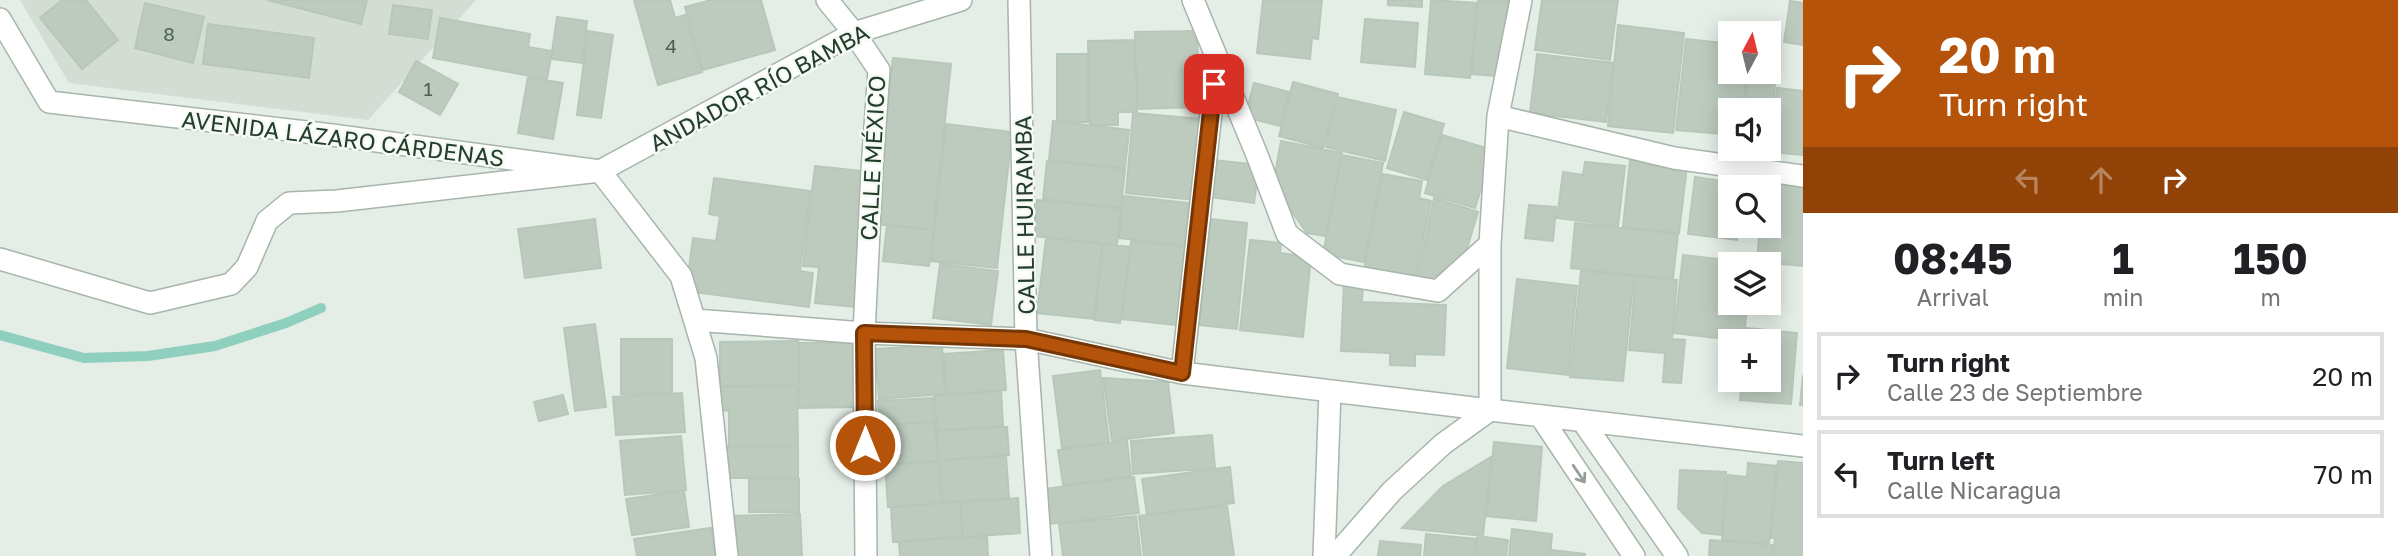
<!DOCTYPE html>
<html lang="en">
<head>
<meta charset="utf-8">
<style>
  :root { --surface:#fff; --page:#f2f2f2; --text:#202124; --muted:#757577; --line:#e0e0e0 }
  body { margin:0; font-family:"Golos Text",sans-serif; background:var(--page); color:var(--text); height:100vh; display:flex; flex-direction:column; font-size:26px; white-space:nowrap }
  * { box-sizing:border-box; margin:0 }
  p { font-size:23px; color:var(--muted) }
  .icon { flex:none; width:38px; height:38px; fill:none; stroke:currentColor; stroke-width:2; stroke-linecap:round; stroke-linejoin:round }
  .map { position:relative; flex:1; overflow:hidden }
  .drawer { display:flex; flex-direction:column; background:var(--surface); width:595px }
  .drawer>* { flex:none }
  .guide { background:#b45309; color:#fff; overflow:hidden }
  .needle { width:46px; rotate:7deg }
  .fabs { position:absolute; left:1718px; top:21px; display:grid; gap:14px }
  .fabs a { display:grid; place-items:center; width:63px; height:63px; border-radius:0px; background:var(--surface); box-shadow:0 4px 18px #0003; font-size:35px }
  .pin { position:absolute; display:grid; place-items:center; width:60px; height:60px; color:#fff; margin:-30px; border-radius:14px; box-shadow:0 4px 10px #0006 }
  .me { position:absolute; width:77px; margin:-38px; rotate:0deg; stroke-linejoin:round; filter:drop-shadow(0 0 5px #0008) }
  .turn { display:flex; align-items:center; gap:24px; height:147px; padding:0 21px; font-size:32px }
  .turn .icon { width:91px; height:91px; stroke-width:2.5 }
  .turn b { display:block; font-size:49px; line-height:60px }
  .lanes { display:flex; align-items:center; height:66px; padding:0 21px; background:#0003; justify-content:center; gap:35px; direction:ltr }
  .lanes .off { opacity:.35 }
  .eta { display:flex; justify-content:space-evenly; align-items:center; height:119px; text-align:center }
  .eta b { font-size:42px; font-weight:700; line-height:49px }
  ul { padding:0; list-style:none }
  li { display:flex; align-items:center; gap:21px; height:88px; margin:0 14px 10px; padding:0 7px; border:4px solid var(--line); border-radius:0px }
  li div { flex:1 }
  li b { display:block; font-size:26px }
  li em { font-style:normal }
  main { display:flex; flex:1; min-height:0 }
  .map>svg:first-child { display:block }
</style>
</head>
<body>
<main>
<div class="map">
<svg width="1803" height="556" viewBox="0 0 1803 556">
  <rect width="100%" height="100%" fill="#e4ede6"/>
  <path fill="#d3ddd4" d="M20,0H476L368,120L69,83Z"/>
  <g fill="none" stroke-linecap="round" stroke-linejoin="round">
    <path stroke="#8fcfbe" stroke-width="10" d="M0,335L84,358L148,356L215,346L286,323L321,308"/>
  </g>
  <path fill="#bdcbbf" stroke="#b7c7b9" stroke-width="2" d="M62,0H86L118,40L82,69L40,18Z
    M267,0H367L361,24Z
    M634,0H670L675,18L685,15L702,72L658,85Z
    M711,0H761L775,50L703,70L685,7Z
    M1263,0H1322L1318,39L1312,38L1310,59L1257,53Z
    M1388,0H1422V7L1388,5Z
    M1431,0L1477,3L1470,78L1425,74Z
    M1477,0H1508V3Z
    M1542,0H1618L1610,60L1535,50Z
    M1790,1L1803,3V45L1784,42Z
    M1478,2L1512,5L1506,77L1472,74Z
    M145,3L204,17L193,63L135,48Z
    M393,5L432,10L428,39L389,34Z
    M557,17L587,21L582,63L551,59Z
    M440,18L530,34L528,47L552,51L547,79L433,58Z
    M1365,19L1418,23L1415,67L1361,62Z
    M208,24L314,38L309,78L203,64Z
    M1618,25L1684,33L1673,133L1608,126Z
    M588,31L613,35L601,118L577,115Z
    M1197,31L1199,107L1137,109L1135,32Z
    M1686,39L1731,44V72H1747L1743,106L1726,104L1722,134L1676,130Z
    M1135,40L1137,112H1118V125H1090L1088,41Z
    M1057,54H1088V122L1057,121Z
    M1537,54L1613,63L1606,122L1530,113Z
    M893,58L951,64L933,230L874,224Z
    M416,61L458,84L440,115L399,92Z
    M1748,72H1776L1770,139L1769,110H1745Z
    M528,77L563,83L553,139L518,133Z
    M1293,82L1338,94L1323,148L1279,136Z
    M1254,83L1289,92L1280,126L1245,117Z
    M1777,88L1803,91V155L1770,152Z
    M1337,97L1396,110L1385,161L1326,147Z
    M1404,112L1444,124L1427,180L1387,168Z
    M1133,113L1202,119L1195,200L1126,193Z
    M1053,121L1129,130L1125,168L1049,160Z
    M946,124L1012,132L997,268L931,261Z
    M1442,135L1493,150L1475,208L1425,193Z
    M1281,141L1342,153L1325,236L1307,233L1273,185Z
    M1342,155L1383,163L1364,262L1323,254Z
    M1213,160L1259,165L1254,203L1209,197Z
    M1630,160L1687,166L1679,233L1623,227Z
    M1047,161L1125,169L1121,208L1043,199Z
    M1585,162L1625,166L1618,226L1557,218L1563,172L1583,175Z
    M815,166L870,172L855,307L815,303L819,267L803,266Z
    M1383,174L1422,181L1419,198L1431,201L1414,285L1363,275Z
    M1695,177L1745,184V187H1731V226H1739L1737,240L1688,234Z
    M714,178L810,191L800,271L813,273L809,307L686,291L693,238L716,241L720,216L709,214Z
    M1765,179L1803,183V266L1757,262L1760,226H1769V187H1764Z
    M1124,196L1197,204L1193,246L1119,238Z
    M1434,198L1478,212L1463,262L1416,286Z
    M1037,200L1121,209L1117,245L1034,236Z
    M1529,205L1556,207L1553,241L1525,238Z
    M595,219L601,268L525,278L518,229Z
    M1210,219L1247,223L1237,329L1199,325Z
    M1575,223L1678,234L1673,279L1571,268Z
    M887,224L934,230L929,266L883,261Z
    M1046,238L1102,244L1094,319L1037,313Z
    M1250,240L1281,243L1280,253L1311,257L1303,337L1240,330Z
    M1131,241L1193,248L1184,326L1122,319Z
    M1103,244L1130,247L1120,323L1095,320Z
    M1683,255L1752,263L1731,264V303H1748L1743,341L1674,333Z
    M940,264L998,271L991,325L933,318Z
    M1581,271L1634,276L1623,381L1570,377Z
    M1636,276L1677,280L1672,339L1685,340L1681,383L1663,382L1665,353L1629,350Z
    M1517,279L1577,286L1568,375L1507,368Z
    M1344,282L1363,283L1362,302L1446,305L1444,355L1415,354V366L1390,365V353L1341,351Z
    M595,324L606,407L575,411L564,328Z
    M1746,328L1797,333L1791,404L1740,400L1742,380H1769V341H1745Z
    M621,339H672V393L621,394Z
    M798,341L799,385L720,386V342Z
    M855,342L856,407L799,408V343Z
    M942,345L945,394L879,399L875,349Z
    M1003,350L1006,390L947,394L944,354Z
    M1100,370L1109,442L1062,448L1053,376Z
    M1803,375V405H1800Z
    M1103,378L1168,382L1174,433L1112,441Z
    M797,386L798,445L729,446V411L721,410V387Z
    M1001,391L1003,426L937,430L934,396Z
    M682,393L685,432L616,435L613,397Z
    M563,395L568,414L539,421L534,402Z
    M933,398L934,421L880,426L878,401Z
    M935,422L938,461L885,464L883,425Z
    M1007,427L1009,455L939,460L937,431Z
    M1212,435L1215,468L1133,474L1131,441Z
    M681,436L686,490L625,495L620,441Z
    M1127,441L1131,476L1063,485L1058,450Z
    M1494,442L1542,447L1536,521L1487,516Z
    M727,447H798V478H727Z
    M1006,456L1009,498L942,502L939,460Z
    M1491,457L1483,536L1402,528L1443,486Z
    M1778,461L1803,463V556H1773L1775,538H1771Z
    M939,462L941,503L888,507L885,465Z
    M1748,463L1776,466L1769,544L1722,540L1728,475L1747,477Z
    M1230,467L1234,503L1147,515L1142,479Z
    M1680,470L1726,472L1722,535L1702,533L1678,508Z
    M1134,477L1139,513L1049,524L1044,489Z
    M749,479H799V512H749Z
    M684,491L689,527L632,535L626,499Z
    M1018,498L1020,533L963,537L961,503Z
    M960,502L963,536L893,542L891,507Z
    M1227,506L1234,556H1144L1139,516Z
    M800,514L802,556H729L728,516Z
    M1136,516L1141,556H1063L1059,524Z
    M711,528L715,556H637L634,539Z
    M1512,529L1552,534L1550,556H1509Z
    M1426,534L1476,539L1474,556H1424Z
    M987,536L988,556H900L899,542Z
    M1477,536L1508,540L1506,556H1475Z
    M1710,540L1773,545L1772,556H1709Z
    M1380,541L1421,545L1420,556H1378Z
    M1551,550L1585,554V556H1550Z"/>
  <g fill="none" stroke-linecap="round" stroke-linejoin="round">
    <g stroke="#a7b5aa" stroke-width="24">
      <path id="minor" d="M827,0L854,33L879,70L872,170L864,333L866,556
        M1019,0L1026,339L1041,556
        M1193,0L1257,155L1287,234L1340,274L1438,291L1490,244
        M0,19L49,102L332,135L600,171L681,276L706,358L727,556
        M1498,116L1674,158L1803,176
        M0,259L150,303L231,284L247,267L267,221L289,203L337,201L600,171L854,33L961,0
        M695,320L864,333L1026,339L1182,373L1490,410V244L1498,116L1521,0
        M1182,373L1217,59
        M1541,417L1634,556
        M1583,422L1677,556
        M1324,556L1330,391
        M1335,556L1392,491L1443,444L1490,410L1803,446"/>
    </g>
    <use href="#minor" stroke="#fff" stroke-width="21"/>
  </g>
  <defs><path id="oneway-shaft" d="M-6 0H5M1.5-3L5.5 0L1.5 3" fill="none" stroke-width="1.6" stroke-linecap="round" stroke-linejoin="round" transform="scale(1.75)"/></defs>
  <use stroke="#929e96" href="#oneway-shaft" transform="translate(1579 474) rotate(56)"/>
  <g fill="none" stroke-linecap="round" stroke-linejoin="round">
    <g stroke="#753606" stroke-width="18">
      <path id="route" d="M865,445L864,333L1026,339L1182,373L1214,84"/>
    </g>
    <use href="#route" stroke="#b45309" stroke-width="12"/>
  </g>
  <g text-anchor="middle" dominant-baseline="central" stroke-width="5" stroke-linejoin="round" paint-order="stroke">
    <g font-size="19" fill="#4a6151">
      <text x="169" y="33">8</text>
      <text x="671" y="45">4</text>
      <text x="428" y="88">1</text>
    </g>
    <g font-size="23" fill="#243e2c" stroke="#f5faf5">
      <text transform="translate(759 87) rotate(-28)">ANDADOR RÍO BAMBA</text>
      <text transform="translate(343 138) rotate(7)">AVENIDA LÁZARO CÁRDENAS</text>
      <text transform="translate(872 158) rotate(-87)">CALLE MÉXICO</text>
      <text transform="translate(1024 215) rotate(-91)">CALLE HUIRAMBA</text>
    </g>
  </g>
</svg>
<div class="fabs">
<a><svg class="needle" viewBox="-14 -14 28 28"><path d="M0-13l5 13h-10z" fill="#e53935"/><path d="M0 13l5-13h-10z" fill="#757577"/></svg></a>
<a><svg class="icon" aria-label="sound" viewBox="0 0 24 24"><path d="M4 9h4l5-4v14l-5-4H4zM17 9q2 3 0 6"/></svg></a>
<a><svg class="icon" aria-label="search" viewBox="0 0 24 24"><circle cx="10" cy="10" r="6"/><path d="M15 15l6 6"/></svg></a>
<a><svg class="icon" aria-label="layers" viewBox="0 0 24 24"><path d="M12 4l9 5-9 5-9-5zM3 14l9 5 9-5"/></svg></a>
<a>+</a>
</div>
<div class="pin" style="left:1214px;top:84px;background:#d93025"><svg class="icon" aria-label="arrive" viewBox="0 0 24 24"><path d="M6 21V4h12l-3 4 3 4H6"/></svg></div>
<svg class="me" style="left:865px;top:445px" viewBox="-20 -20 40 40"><circle r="17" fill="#b45309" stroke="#fff" stroke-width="3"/><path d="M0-11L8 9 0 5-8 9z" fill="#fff"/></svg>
</div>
<section class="drawer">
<div class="guide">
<div class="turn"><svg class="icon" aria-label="right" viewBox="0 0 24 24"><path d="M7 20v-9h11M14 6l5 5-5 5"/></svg><div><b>20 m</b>Turn right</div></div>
<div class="lanes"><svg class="icon off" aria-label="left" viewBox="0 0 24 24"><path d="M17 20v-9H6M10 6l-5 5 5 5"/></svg><svg class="icon off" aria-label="ahead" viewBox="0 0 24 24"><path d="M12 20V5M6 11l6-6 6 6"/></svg><svg class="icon" aria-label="right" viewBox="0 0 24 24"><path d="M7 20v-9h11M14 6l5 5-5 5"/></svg></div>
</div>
<div class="eta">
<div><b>08:45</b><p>Arrival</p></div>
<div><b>1</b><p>min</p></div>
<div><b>150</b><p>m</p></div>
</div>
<ul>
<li><svg class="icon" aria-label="right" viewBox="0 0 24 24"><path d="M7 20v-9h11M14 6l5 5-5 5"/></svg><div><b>Turn right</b><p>Calle 23 de Septiembre</p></div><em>20 m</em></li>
<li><svg class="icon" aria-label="left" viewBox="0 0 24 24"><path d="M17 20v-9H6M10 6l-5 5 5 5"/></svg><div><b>Turn left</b><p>Calle Nicaragua</p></div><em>70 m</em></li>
</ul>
</section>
</main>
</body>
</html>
